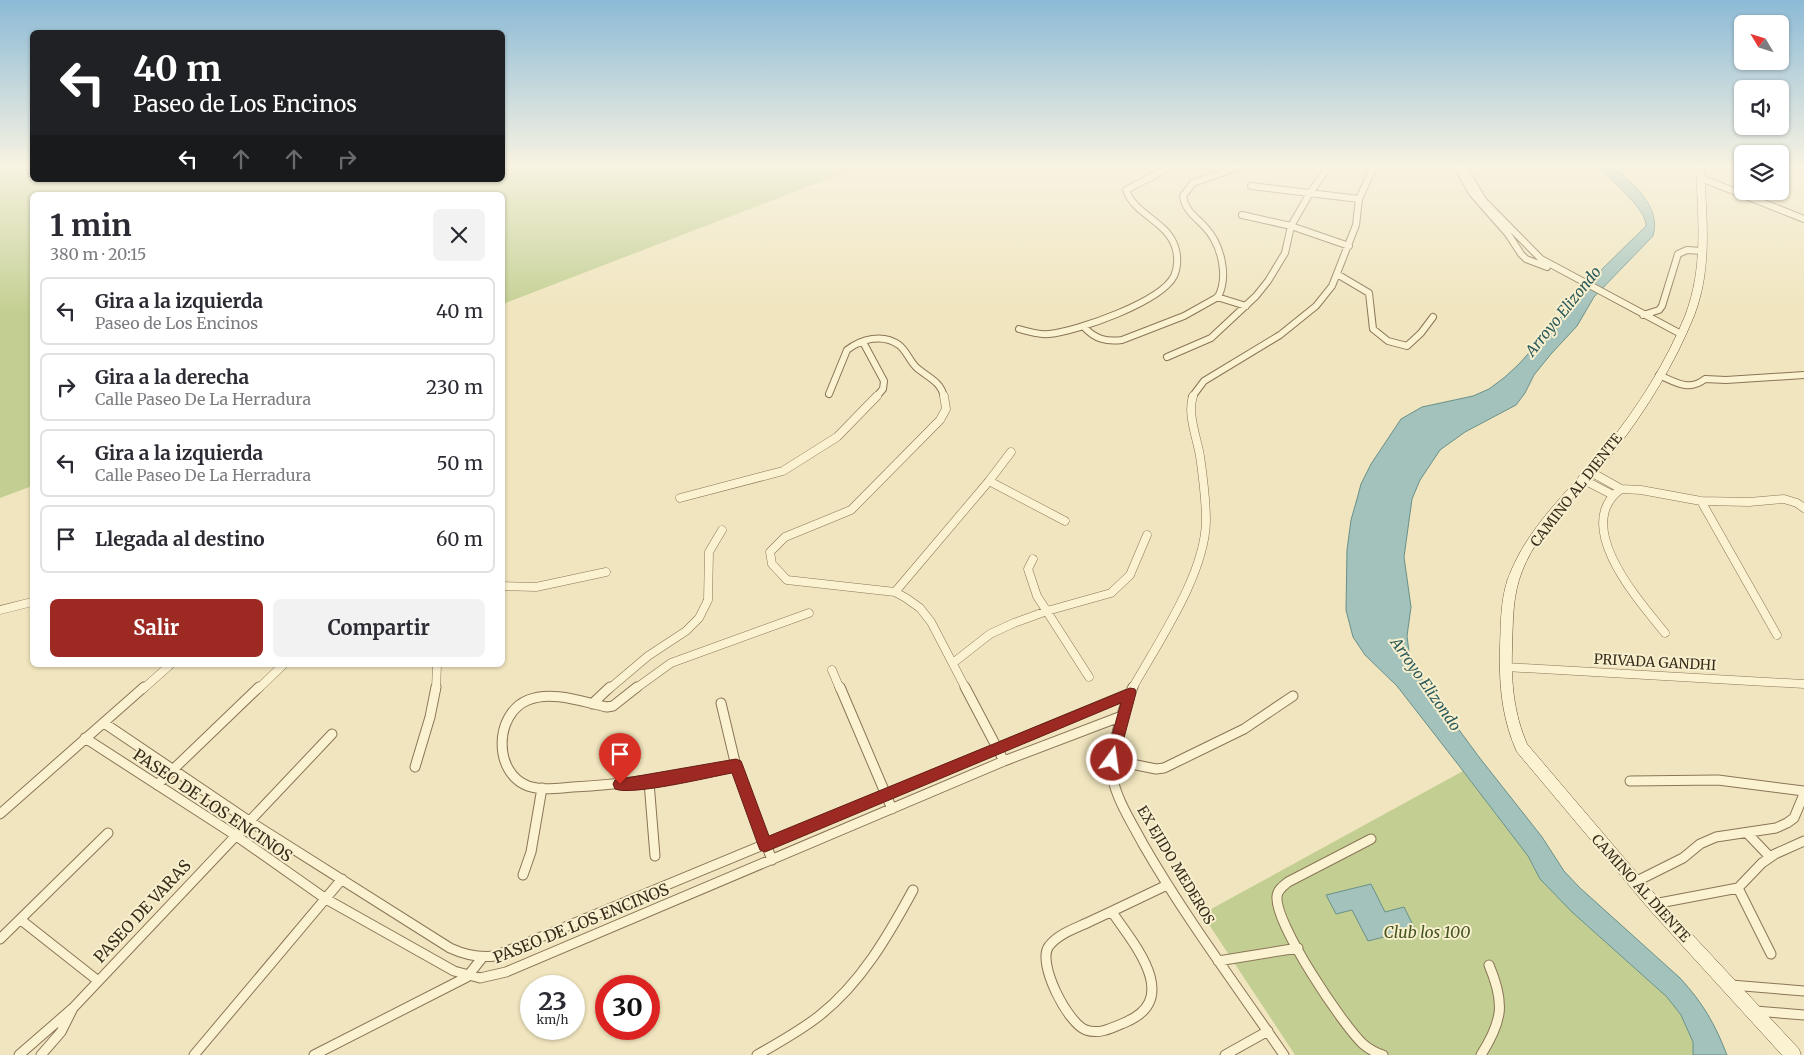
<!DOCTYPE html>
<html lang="es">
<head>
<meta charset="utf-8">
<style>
  :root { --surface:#fff; --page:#f2f2f3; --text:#2b2b33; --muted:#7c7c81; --line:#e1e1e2; --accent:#9d2a22 }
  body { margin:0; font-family:Merriweather,serif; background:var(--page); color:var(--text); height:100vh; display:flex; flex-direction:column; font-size:19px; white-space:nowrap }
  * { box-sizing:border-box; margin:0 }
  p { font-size:16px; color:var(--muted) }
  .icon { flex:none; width:28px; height:28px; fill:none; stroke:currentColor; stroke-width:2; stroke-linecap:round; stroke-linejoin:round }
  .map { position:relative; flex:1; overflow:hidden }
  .drawer { position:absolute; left:30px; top:192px; width:475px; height:475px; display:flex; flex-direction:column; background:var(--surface); border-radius:8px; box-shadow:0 1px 4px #0004 }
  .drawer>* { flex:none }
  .guide { position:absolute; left:30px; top:30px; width:475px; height:152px; border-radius:8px; box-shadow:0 1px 4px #0004; background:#202124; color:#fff; overflow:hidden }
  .needle { width:32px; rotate:308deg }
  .controls { position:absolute; left:1734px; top:15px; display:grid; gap:10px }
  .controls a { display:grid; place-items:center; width:55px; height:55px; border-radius:8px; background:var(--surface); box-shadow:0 1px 4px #0004; font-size:25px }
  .speed { position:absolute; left:520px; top:975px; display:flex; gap:10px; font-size:25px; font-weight:700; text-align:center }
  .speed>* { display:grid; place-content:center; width:65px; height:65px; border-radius:50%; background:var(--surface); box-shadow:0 1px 4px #0004; line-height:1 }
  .speed small { font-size:12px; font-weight:400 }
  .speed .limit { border:8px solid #d22; background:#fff; color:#111 }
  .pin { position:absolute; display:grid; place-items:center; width:42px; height:42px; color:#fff; margin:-51px -21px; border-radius:50% 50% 50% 0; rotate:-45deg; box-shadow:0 0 5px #0007 }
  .pin .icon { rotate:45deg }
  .me { position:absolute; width:55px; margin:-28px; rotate:14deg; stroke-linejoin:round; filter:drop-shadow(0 0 4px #0008) }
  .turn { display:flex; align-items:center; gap:18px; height:105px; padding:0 20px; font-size:22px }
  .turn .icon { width:65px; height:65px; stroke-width:2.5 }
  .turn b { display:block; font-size:35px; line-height:42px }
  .lanes { display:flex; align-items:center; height:48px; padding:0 20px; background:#0003; justify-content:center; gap:25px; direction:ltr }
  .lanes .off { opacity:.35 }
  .round { display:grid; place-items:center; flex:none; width:52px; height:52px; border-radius:8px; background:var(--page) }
  .headline { display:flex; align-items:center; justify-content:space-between; height:85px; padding:0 20px }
  h1 { font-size:30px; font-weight:700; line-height:38px }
  .cta { display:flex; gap:10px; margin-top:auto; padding:10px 20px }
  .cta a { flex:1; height:58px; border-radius:8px; background:var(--accent); color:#fff; font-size:20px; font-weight:700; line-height:58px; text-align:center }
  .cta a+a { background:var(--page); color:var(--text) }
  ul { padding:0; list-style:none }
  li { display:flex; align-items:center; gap:15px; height:68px; margin:0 10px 8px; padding:0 10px; border:2px solid var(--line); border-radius:8px }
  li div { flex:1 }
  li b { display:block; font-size:19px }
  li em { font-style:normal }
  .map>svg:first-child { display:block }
</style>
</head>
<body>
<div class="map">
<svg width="1804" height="1055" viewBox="0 0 1804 1055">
  <rect width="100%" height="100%" fill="#f0e5be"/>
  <path fill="#c3cf92" d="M0,166H32V180H502L503,166H861L503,304L502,195H32V486L0,498Z
    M1463,771L1528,856L1540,879L1572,912L1667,997L1681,1015L1693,1042V1055H1295L1202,914Z"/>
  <path fill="#a2c2bb" stroke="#699089" d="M1596,166H1612C1632,182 1662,207 1653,236L1594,297L1577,326L1551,354L1534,375L1525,393L1516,405L1465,432L1440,450L1420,480L1412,499L1404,557L1411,607L1407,636L1410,660L1415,670L1479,757L1542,837L1564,871L1579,887L1680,978C1703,1003 1715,1024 1727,1055H1693V1042L1681,1015L1667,997L1572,912L1540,879L1528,856L1460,767L1397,686L1365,655L1353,637L1346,610L1347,550L1351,520L1357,499L1361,484L1371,464L1401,419L1422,407L1473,396L1489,389L1505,377L1519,364L1570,307L1579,288L1592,279L1646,226C1648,211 1608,176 1596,166Z
    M1371,884L1385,912L1404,907L1415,929L1368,941L1352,910L1336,914L1326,895Z"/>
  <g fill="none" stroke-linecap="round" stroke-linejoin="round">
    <g stroke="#8a7556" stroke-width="8">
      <path id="street-far2" d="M1457,166L1472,193L1508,234L1521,254L1526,259L1547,267
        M1463,166L1483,200L1541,259L1681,334
        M1701,178L1804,219
        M1251,186L1359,199
        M1242,215L1291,226L1349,246
        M1337,274L1369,293L1373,329L1388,341L1407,346L1421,333L1433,317
        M1217,297L1246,306
        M1643,315L1659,310L1662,306L1678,254L1687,250L1702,251
        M1084,327C1095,339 1106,342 1122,340L1184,316L1218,297C1229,276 1221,244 1205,227C1196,217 1185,211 1183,196L1193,183L1241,166
        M1019,329C1029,332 1039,335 1049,334C1078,331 1161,302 1174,276C1178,267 1178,259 1176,250C1169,221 1135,216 1126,190L1172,166
        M863,342L884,381L883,389L876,397
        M1167,357L1211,338L1256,296L1268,281L1285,253L1291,226L1310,193L1329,166
        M1659,375C1675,382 1689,392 1705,379L1726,380L1804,375
        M829,394L847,350C861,339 883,333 899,345C906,350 909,360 916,367C927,377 941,381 944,397
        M1192,397L1204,381L1280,335L1316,306L1332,286L1356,225L1359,199L1374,166"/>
    </g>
    <g stroke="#8a7556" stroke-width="9">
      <path id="street-far1" d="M944,396L946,409L940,420L851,510L785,537L770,552L772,564L787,580L895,592L906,598L920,608L931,622L966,689
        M1589,471L1621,489L1641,490L1701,501L1749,502L1784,499L1797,503L1804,508
        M1582,479L1613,495
        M989,481L1065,521
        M1621,489C1571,525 1639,601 1665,633
        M680,498L783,471L837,437L877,396
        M1701,501L1777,635
        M1033,559L1028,569L1037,596L1089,677
        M502,586L536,587L606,572
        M895,592L989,481L1011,452
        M0,610L32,602
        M953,663L990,634L1014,623L1047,611L1111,593L1130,575L1147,535
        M1505,667L1804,684
        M832,670L840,689
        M143,689L170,665
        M258,689L283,665
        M436,689L437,665
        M609,689L648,656L686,631L699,618L708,600L709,552L722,530
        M635,689L671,663L809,613
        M1132,689C1158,642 1205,575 1206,521C1206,501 1203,477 1200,456C1197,438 1187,414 1193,396"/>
    </g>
    <g stroke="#8a7556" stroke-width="11">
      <path id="street" d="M637,687L613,706L607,707C583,702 552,690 528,700C494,714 493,773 528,786C542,791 559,788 573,787C628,784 682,776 736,766
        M840,687L892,809
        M965,687L1004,761
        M1133,687C1123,705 1109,755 1112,775C1116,799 1132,823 1143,844C1185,917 1236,985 1284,1055
        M721,703L736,766L772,860
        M592,704L610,687
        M104,723L249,821L450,948C465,955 478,958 495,956L1130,693
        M85,738L235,835L326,899L454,971L480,978L506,972L1004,761L1122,716
        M1112,760L1156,769L1164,768L1244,729L1293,696
        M415,767L430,717L436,687
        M1630,781L1718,780L1804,791
        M649,782L655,856
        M157,785L259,687
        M0,814L144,687
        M1747,833L1770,857
        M1371,839L1288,882C1283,886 1277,890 1277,897C1275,924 1342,1024 1363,1044C1369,1049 1376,1053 1383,1055
        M523,875L531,852L542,788
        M1635,882L1683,858L1700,844L1716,837L1776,828L1787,823L1794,818L1804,794
        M1738,888L1771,954
        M1654,904L1738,888L1762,863L1775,854L1804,841
        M1112,912C1133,943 1182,998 1126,1022C1114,1027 1100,1035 1086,1030C1068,1024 1036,962 1049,946C1059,933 1077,928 1091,921C1117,909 1142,897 1167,885
        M21,920L97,980
        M0,939L108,833
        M1218,961L1298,948
        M1731,985L1804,991
        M1755,1011L1804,1015
        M19,1055L73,1008L332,734
        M41,1055L61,1032L72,1010
        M194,1055L342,879
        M314,1055L467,977L482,958
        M757,1055C778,1043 800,1031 819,1016C861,983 888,936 913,890
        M1225,1055L1268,1031
        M1481,1055C1503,1020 1505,1003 1489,965"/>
    </g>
    <g stroke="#6c5639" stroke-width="1">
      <path id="secondary" d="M1696,166H1704C1706,217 1713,267 1694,316C1675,363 1647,409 1616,449C1584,491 1535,528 1519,580C1512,603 1513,627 1512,651C1511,683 1514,714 1527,744L1659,899L1799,1049L1801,1055H1782L1649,909L1517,752C1502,719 1499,685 1500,649C1501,623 1500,595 1511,571C1532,521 1574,486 1607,445C1638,407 1666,362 1685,316C1704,267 1698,217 1696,166Z"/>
    </g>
    <use href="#street-far2" stroke="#fbf2d2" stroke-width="6"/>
    <use href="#street-far1" stroke="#fbf2d2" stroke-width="8"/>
    <use href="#street" stroke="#fbf2d2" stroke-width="9"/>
    <use href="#secondary" fill="#fbf2d2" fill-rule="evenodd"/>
  </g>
  <linearGradient id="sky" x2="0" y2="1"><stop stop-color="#8cbad6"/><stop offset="0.53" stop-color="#f8f3e2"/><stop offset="1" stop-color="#f8f3e2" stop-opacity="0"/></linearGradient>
  <rect width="1804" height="313" fill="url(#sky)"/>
  <path fill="#9d2a22" stroke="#661b16" d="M1130,688L1135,689L1136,693L1117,764L1112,766L1107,764L1105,760L1121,703L765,852L760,850L758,845L732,773C710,777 632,796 615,789L613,784L615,780L736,759L741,761L743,766L769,836Z"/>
  <g text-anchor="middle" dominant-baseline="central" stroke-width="4" stroke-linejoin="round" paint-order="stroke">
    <g font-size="14" fill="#382c1b" stroke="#f7efce">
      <text transform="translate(1576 490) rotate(-52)">CAMINO AL DIENTE</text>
      <text transform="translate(1655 662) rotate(3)">PRIVADA GANDHI</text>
      <text transform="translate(1176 865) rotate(59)">EX EJIDO MEDEROS</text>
      <text transform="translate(1641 888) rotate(48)">CAMINO AL DIENTE</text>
    </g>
    <g font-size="15" font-style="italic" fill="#2a5959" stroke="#f7efce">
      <text transform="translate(1563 311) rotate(-51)">Arroyo Elizondo</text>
      <text transform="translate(1426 684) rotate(55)">Arroyo Elizondo</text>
    </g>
    <g font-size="16" fill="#382c1b" stroke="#f7efce">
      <text transform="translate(213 805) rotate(34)">PASEO DE LOS ENCINOS</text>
      <text transform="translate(142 911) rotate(-47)">PASEO DE VARAS</text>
      <text transform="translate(581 923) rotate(-22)">PASEO DE LOS ENCINOS</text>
    </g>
    <g font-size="16" font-style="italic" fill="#455621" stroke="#f7efce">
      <text x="1427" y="932">Club los 100</text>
    </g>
  </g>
</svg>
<div class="controls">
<a><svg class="needle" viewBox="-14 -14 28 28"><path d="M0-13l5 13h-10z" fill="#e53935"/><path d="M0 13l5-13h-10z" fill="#7c7c81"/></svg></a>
<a><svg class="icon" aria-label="sound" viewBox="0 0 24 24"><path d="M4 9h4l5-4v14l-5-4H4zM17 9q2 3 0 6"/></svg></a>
<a><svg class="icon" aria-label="layers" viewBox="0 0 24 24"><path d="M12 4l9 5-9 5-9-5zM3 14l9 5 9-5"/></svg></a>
</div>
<div class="speed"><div>23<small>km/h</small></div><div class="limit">30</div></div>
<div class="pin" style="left:620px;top:784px;background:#d93025"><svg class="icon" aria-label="arrive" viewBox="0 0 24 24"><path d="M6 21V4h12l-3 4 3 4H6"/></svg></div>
<svg class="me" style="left:1112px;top:760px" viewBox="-20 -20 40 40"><circle r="17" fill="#9d2a22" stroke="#fff" stroke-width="3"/><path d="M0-11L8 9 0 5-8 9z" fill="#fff"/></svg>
<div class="guide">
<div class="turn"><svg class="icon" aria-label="left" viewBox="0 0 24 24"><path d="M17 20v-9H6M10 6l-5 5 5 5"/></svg><div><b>40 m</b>Paseo de Los Encinos</div></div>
<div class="lanes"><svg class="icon" aria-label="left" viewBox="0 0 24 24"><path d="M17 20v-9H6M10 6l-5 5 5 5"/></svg><svg class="icon off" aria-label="ahead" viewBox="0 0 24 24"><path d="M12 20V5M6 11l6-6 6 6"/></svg><svg class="icon off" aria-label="ahead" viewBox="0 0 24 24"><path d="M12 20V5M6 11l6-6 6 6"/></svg><svg class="icon off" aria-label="right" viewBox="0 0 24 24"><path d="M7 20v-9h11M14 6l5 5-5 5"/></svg></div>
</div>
<section class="drawer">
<div class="headline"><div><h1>1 min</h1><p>380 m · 20:15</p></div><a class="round"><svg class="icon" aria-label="close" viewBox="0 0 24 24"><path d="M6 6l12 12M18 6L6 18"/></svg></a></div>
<ul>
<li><svg class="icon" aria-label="left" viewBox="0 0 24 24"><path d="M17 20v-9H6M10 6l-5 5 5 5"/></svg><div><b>Gira a la izquierda</b><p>Paseo de Los Encinos</p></div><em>40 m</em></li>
<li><svg class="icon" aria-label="right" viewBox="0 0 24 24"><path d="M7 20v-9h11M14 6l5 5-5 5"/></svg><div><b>Gira a la derecha</b><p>Calle Paseo De La Herradura</p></div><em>230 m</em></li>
<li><svg class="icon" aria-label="left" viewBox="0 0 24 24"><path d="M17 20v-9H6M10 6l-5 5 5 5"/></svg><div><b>Gira a la izquierda</b><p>Calle Paseo De La Herradura</p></div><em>50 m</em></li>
<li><svg class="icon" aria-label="arrive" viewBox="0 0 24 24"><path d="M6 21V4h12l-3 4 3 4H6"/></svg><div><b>Llegada al destino</b></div><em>60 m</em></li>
</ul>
<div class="cta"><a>Salir</a><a>Compartir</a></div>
</section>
</div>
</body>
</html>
